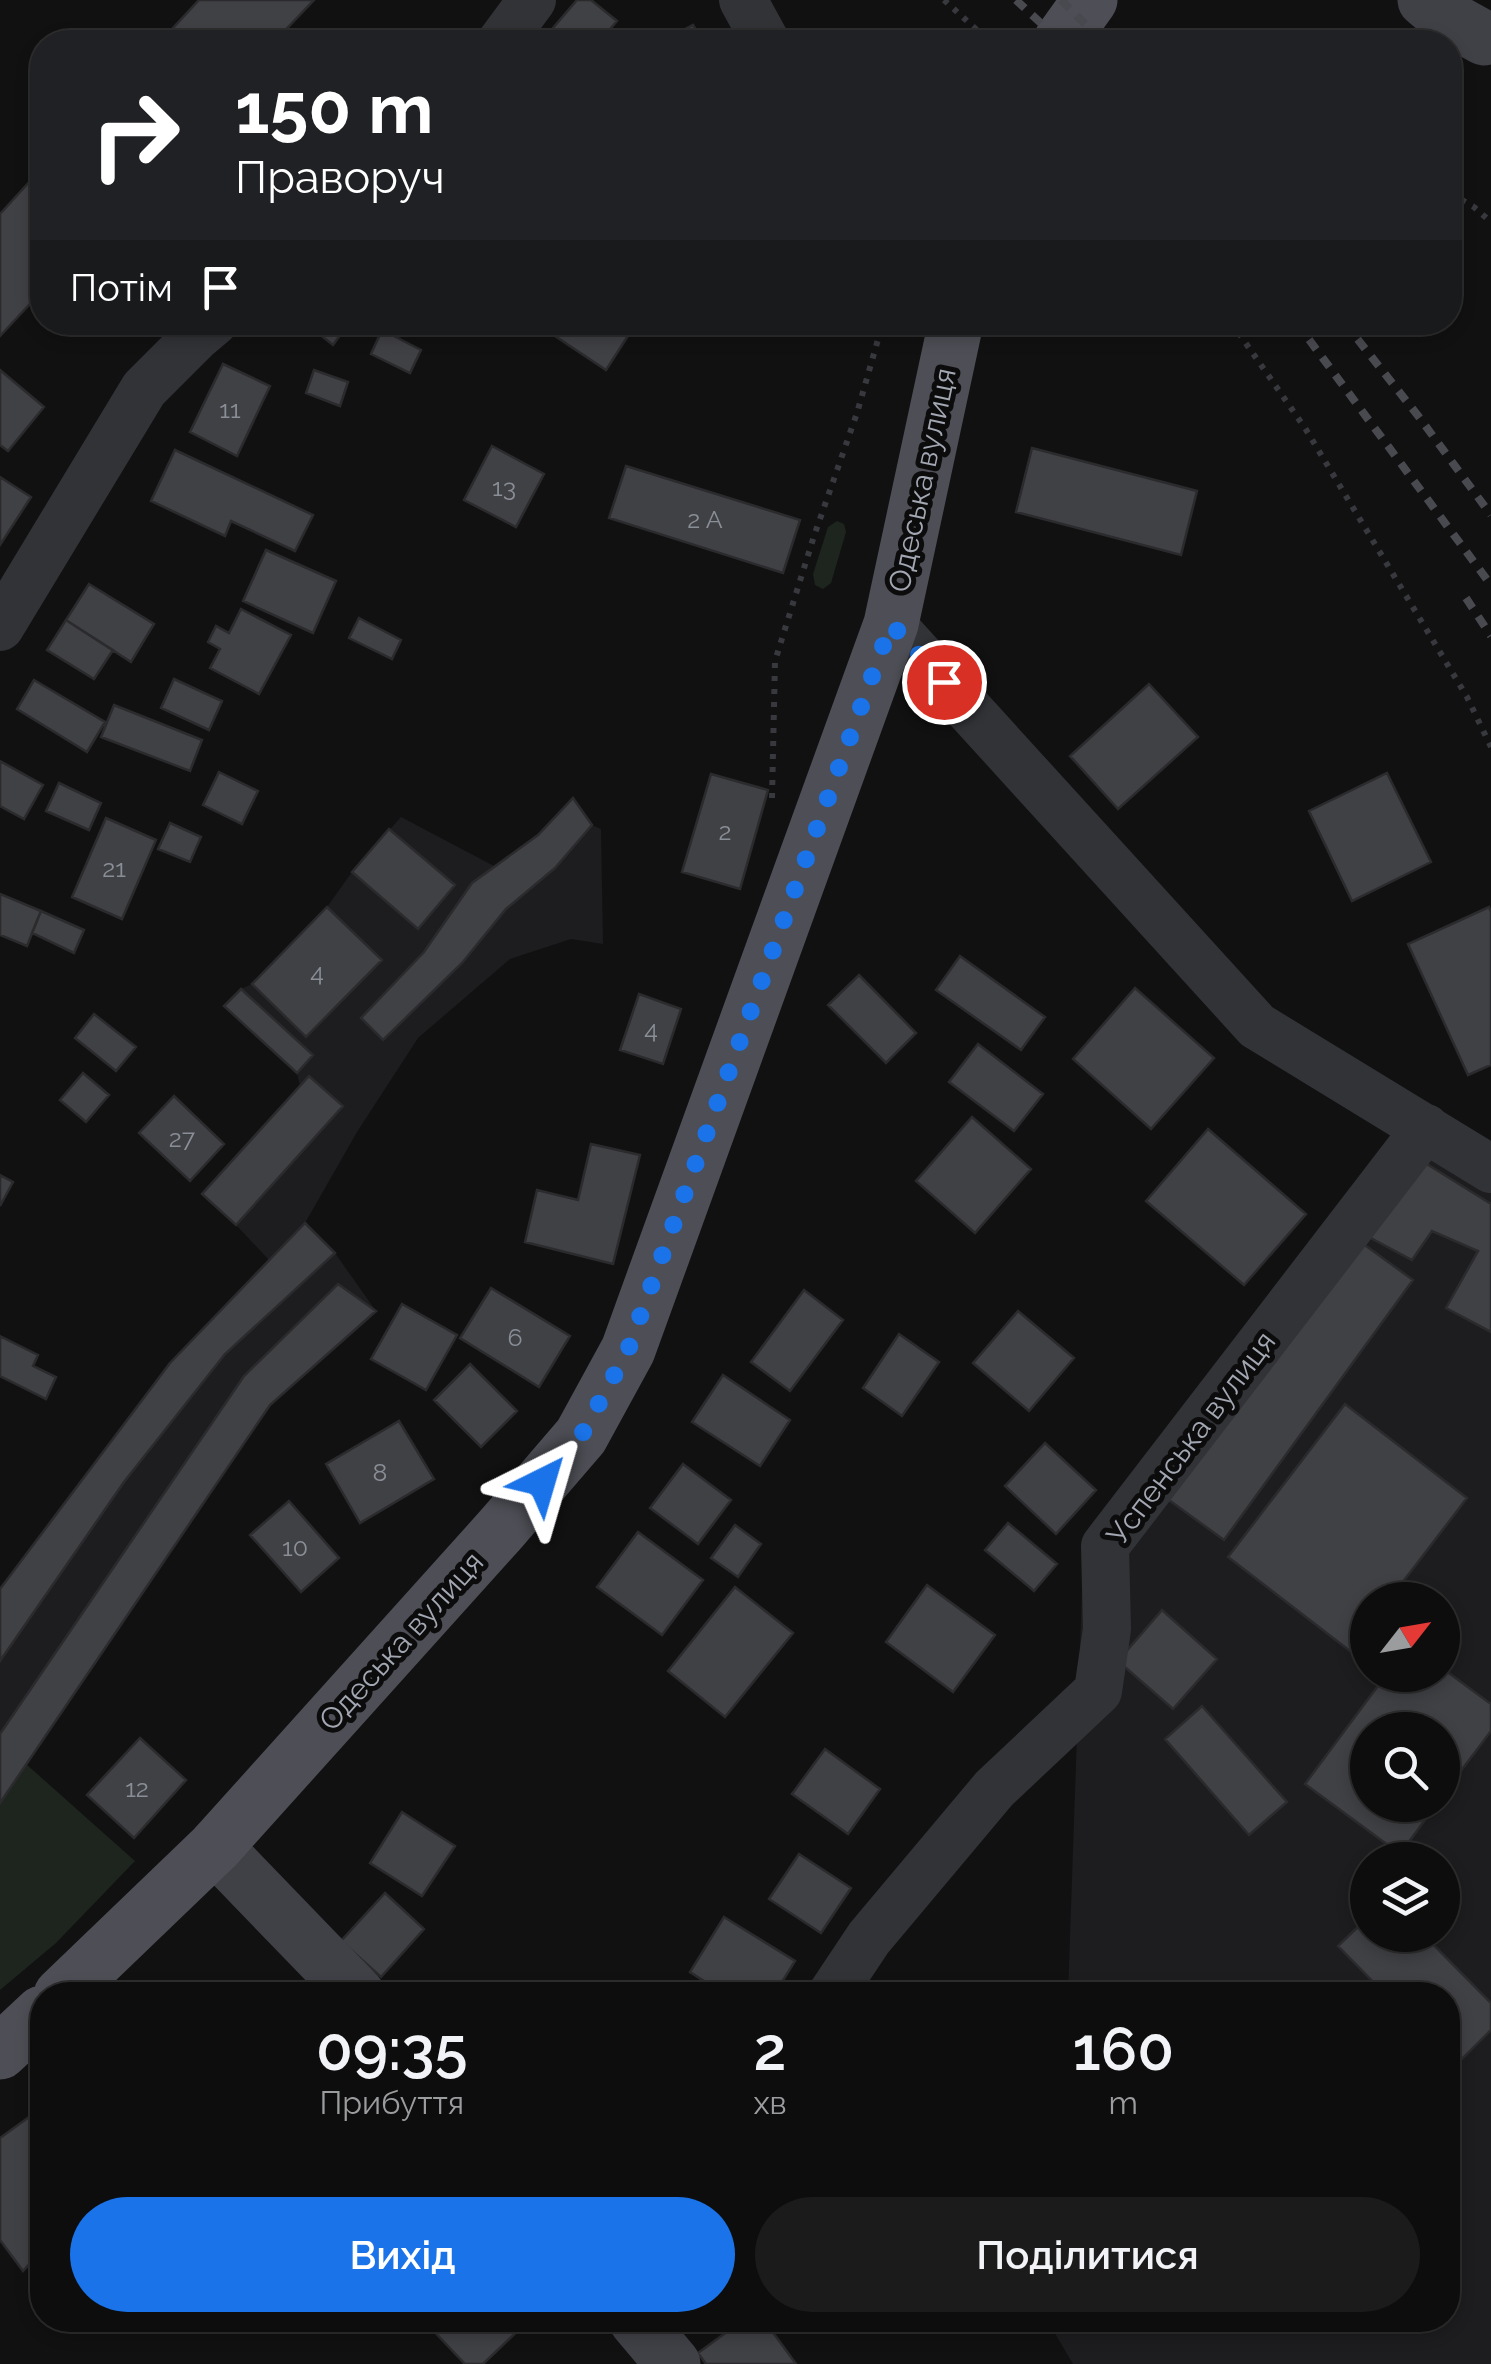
<!DOCTYPE html>
<html lang="uk">
<head>
<meta charset="utf-8">
<style>
  :root { --surface:#0d0d0e; --page:#1b1b1c; --text:#f1f3f6; --muted:#9a9c9e; --line:#2d2d2e; --accent:#1a73e8 }
  body { margin:0; font-family:Raleway,sans-serif; background:var(--page); color:var(--text); height:100vh; display:flex; flex-direction:column; font-size:38px; white-space:nowrap }
  * { box-sizing:border-box; margin:0 }
  p { font-size:32px; color:var(--muted) }
  .icon { flex:none; width:55px; height:55px; fill:none; stroke:currentColor; stroke-width:2; stroke-linecap:round; stroke-linejoin:round }
  .map { position:relative; flex:1; overflow:hidden }
  .sheet { position:absolute; left:30px; top:1982px; width:1430px; height:350px; display:flex; flex-direction:column; background:var(--surface); border-radius:40px; box-shadow:0 5px 15px #0003,0 0 0 2px var(--line) }
  .sheet>* { flex:none }
  .guide { position:absolute; left:30px; top:30px; width:1432px; height:305px; border-radius:40px; box-shadow:0 5px 15px #0003,0 0 0 2px var(--line); background:#202124; color:#fff; overflow:hidden }
  .needle { width:65px; rotate:59deg }
  .tools { position:absolute; left:1350px; top:1582px; display:grid; gap:20px }
  .tools a { display:grid; place-items:center; width:110px; height:110px; border-radius:50%; background:var(--surface); box-shadow:0 5px 15px #0003,0 0 0 2px var(--line); font-size:50px }
  .pin { position:absolute; display:grid; place-items:center; width:85px; height:85px; color:#fff; margin:-42px; border:5px solid #fff; border-radius:50%; box-shadow:0 2px 10px #0007 }
  .me { position:absolute; width:110px; margin:-55px; rotate:40deg; stroke-linejoin:round; filter:drop-shadow(0 0 8px #0008) }
  .turn { display:flex; align-items:center; gap:35px; height:210px; padding:0 40px; font-size:45px }
  .turn .icon { width:130px; height:130px; stroke-width:2.5 }
  .turn b { display:block; font-size:70px; line-height:85px }
  .then { display:flex; align-items:center; height:95px; padding:0 40px; background:#0003; gap:20px; font-size:38px }
  .eta { display:flex; justify-content:space-evenly; align-items:center; height:170px; text-align:center }
  .eta b { font-size:60px; font-weight:600; line-height:70px }
  .button { display:flex; gap:20px; margin-top:auto; padding:20px 40px }
  .button a { flex:1; height:115px; border-radius:60px; background:var(--accent); color:#fff; font-size:40px; font-weight:600; line-height:115px; text-align:center }
  .button a+a { background:var(--page); color:var(--text) }
  .map>svg:first-child { display:block }
</style>
</head>
<body>
<div class="map">
<svg width="1491" height="2364" viewBox="0 0 1491 2364">
  <rect width="100%" height="100%" fill="#111112"/>
  <path fill="#1d1d1f" fill-rule="evenodd" d="M573,798L592,825L601,829L603,944L571,939L510,959L418,1038L357,1132L305,1223L335,1253L376,1311L270,1405L0,1803V1589L170,1363L269,1260L236,1225L202,1194L300,1086L297,1073L224,1006L241,989L252,984L327,907L352,872L401,817L494,866L538,835Z
    M1409,1133L1491,1168V2364H1073L1056,2335L1057,2320H1448V1995H1068L1082,1589ZM1368,1600H1442V1675H1368ZM1368,1730H1442V1805H1368ZM1368,1860H1442V1935H1368Z"/>
  <path fill="#1d251e" d="M837,521L844,524L846,532L831,583L823,589L815,585L813,574L828,527Z
    M26,1764L135,1861L56,1943L0,1990V1803Z"/>
  <path fill="#404145" stroke="#2b2b2e" stroke-width="2.5" d="M199,0H314L274,42H160Z
    M577,0H591L617,21L606,34L617,42H541Z
    M693,25L703,42H675L672,36Z
    M42,168V291L0,336V214Z
    M304,322H350L333,345Z
    M385,322H412L400,336Z
    M437,322H458L449,333Z
    M555,322H637L606,370L549,332Z
    M382,330L421,350L410,373L371,354Z
    M223,364L270,386L237,456L190,432Z
    M0,370L44,407L8,451L0,445Z
    M314,370L348,382L340,406L306,393Z
    M492,446L544,474L516,527L464,500Z
    M1032,448L1197,491L1181,555L1016,512Z
    M175,450L313,515L295,551L231,521L225,536L151,501Z
    M626,466L800,520L783,573L609,518Z
    M0,477L31,497L0,545Z
    M266,550L336,581L313,633L243,601Z
    M89,584L154,624L131,662L66,620Z
    M241,609L291,635L259,694L210,668L220,649L208,642L216,626L229,633Z
    M359,618L401,640L392,659L349,638Z
    M66,620L113,650L94,679L47,650Z
    M174,679L222,701L209,730L161,708Z
    M34,680L105,722L87,752L17,709Z
    M1149,684L1198,737L1118,809L1070,756Z
    M114,705L202,740L190,771L101,737Z
    M0,761L43,785L24,819L0,806Z
    M219,772L258,791L242,824L203,805Z
    M1387,773L1431,862L1352,901L1309,811Z
    M711,774L768,790L740,889L682,872Z
    M59,783L101,803L89,830L46,811Z
    M573,798L592,825L555,868L506,909L462,963L383,1040L361,1018L424,952L472,883L538,835Z
    M106,818L156,840L122,919L72,897Z
    M170,823L201,837L190,862L158,849Z
    M389,829L455,885L418,929L352,872Z
    M0,894L41,911L27,946L0,935Z
    M327,907L382,960L306,1037L252,984Z
    M1489,907L1491,912V1065L1468,1075L1408,944Z
    M41,911L84,930L74,953L32,933Z
    M960,956L1045,1017L1021,1050L936,990Z
    M859,975L916,1033L886,1063L828,1005Z
    M1135,988L1214,1058L1151,1129L1073,1059Z
    M241,989L313,1055L297,1073L224,1006Z
    M639,994L681,1009L663,1064L620,1050Z
    M94,1014L136,1047L116,1071L75,1038Z
    M978,1044L1043,1094L1014,1131L949,1082Z
    M83,1073L109,1095L86,1122L60,1100Z
    M309,1076L343,1106L236,1225L202,1194Z
    M174,1096L224,1144L190,1181L139,1133Z
    M972,1117L1031,1169L975,1233L916,1181Z
    M1208,1129L1306,1214L1244,1285L1146,1201Z
    M591,1144L640,1155L613,1264L525,1242L537,1190L578,1200Z
    M1414,1156L1491,1204V1332L1446,1308L1478,1251L1432,1231L1412,1260L1367,1236Z
    M0,1175L13,1182L0,1206Z
    M305,1223L335,1253L225,1354L124,1482L0,1661V1589L170,1363Z
    M1351,1235L1413,1280L1224,1540L1162,1495Z
    M338,1284L376,1311L270,1405L0,1803V1734L244,1376Z
    M491,1288L570,1336L539,1387L460,1338Z
    M804,1290L843,1320L790,1391L751,1362Z
    M402,1304L457,1335L426,1390L371,1359Z
    M1018,1311L1074,1358L1029,1411L973,1363Z
    M899,1334L939,1362L902,1416L863,1388Z
    M0,1336L38,1355L33,1366L56,1377L46,1399L0,1376Z
    M470,1364L517,1411L481,1447L434,1400Z
    M723,1375L790,1420L760,1466L692,1422Z
    M1345,1404L1467,1498L1389,1600H1368V1628L1350,1651L1228,1557Z
    M399,1421L434,1479L360,1523L326,1464Z
    M1045,1443L1096,1490L1056,1534L1005,1486Z
    M683,1464L731,1500L698,1544L650,1508Z
    M289,1501L339,1558L301,1592L250,1535Z
    M1008,1523L1057,1564L1034,1591L985,1550Z
    M735,1525L761,1544L738,1577L711,1558Z
    M638,1532L703,1580L662,1635L597,1587Z
    M927,1585L995,1635L953,1692L886,1642Z
    M735,1587L793,1633L725,1717L668,1671Z
    M1162,1610L1217,1659L1173,1709L1118,1661Z
    M1442,1668L1491,1704V1731L1442,1796V1730H1368V1805H1436L1400,1854L1305,1784L1386,1675H1442Z
    M1202,1706L1287,1802L1249,1835L1165,1739Z
    M140,1738L186,1780L134,1838L87,1795Z
    M825,1749L880,1789L848,1834L792,1794Z
    M402,1812L455,1846L422,1896L370,1863Z
    M799,1854L851,1888L821,1933L769,1899Z
    M385,1893L424,1929L381,1977L341,1941Z
    M724,1917L795,1961L774,1995H726L690,1972Z
    M1368,1917V1935H1424L1491,2003V2030L1455,2066L1448,2058V1995H1386L1338,1946Z
    M29,2117L42,2137V2250L23,2271L0,2240V2138Z
    M380,2320H404L392,2332Z
    M431,2320H523L526,2323L483,2364H465L427,2324Z
    M743,2320H764L796,2364H706L698,2353Z"/>
  <g fill="none" stroke-linecap="round" stroke-linejoin="round">
    <path stroke="#38393e" stroke-width="6" stroke-dasharray="5 8" stroke-linecap="butt" d="M944,0L990,42
      M1450,193L1474,207L1491,222
      M1231,322L1305,428L1467,697L1491,747
      M772,798L775,661L814,536L857,413L883,322"/>
    <path stroke="#323337" stroke-width="48" d="M743,0L766,42
      M501,42L532,0
      M891,624L1257,1026L1491,1169
      M0,627L144,389L195,338L214,322
      M831,1995L869,1938L994,1789L1098,1691L1107,1629L1105,1546L1426,1128"/>
    <path stroke="#404147" stroke-width="55" d="M1425,0L1444,16L1484,38
      M215,1847L358,1995
      M636,2320L673,2364"/>
    <path stroke="#4e4f56" stroke-width="55" d="M1060,42L1090,0
      M61,1995L215,1847L502,1528L581,1436L628,1350L891,624L956,322
      M0,2052L42,2013"/>
    <path stroke="#494a50" stroke-width="8" stroke-dasharray="12 10" stroke-linecap="butt" d="M1016,0L1061,42
      M1061,0L1103,42
      M1296,322L1491,585
      M1344,322L1419,417L1491,515
      M1466,598L1491,636"/>
  </g>
  <g fill="none" stroke-linecap="round" stroke-linejoin="round">
    <path stroke="#1a73e8" stroke-width="18" stroke-dasharray="0 32.4" d="M542,1482L581,1436L628,1350L891,624L944,682"/>
  </g>
  <g text-anchor="middle" dominant-baseline="central" stroke-width="10" stroke-linejoin="round" paint-order="stroke">
    <g font-size="25" fill="#8a8e97">
      <text x="230" y="409">11</text>
      <text x="504" y="487">13</text>
      <text x="705" y="519">2 А</text>
      <text x="725" y="831">2</text>
      <text x="114" y="868">21</text>
      <text x="317" y="972">4</text>
      <text x="651" y="1029">4</text>
      <text x="182" y="1138">27</text>
      <text x="515" y="1337">6</text>
      <text x="380" y="1472">8</text>
      <text x="295" y="1547">10</text>
      <text x="137" y="1788">12</text>
    </g>
    <g font-size="30" fill="#a2a7b2" stroke="#0c0c0d">
      <text transform="translate(922 480) rotate(-78)">Одеська вулиця</text>
      <text transform="translate(1191 1438) rotate(-53)">Успенська вулиця</text>
      <text transform="translate(401 1641) rotate(-48)">Одеська вулиця</text>
    </g>
  </g>
</svg>
<div class="tools">
<a><svg class="needle" viewBox="-14 -14 28 28"><path d="M0-13l5 13h-10z" fill="#e53935"/><path d="M0 13l5-13h-10z" fill="#9a9c9e"/></svg></a>
<a><svg class="icon" aria-label="search" viewBox="0 0 24 24"><circle cx="10" cy="10" r="6"/><path d="M15 15l6 6"/></svg></a>
<a><svg class="icon" aria-label="layers" viewBox="0 0 24 24"><path d="M12 4l9 5-9 5-9-5zM3 14l9 5 9-5"/></svg></a>
</div>
<div class="pin" style="left:944px;top:682px;background:#d93025"><svg class="icon" aria-label="arrive" viewBox="0 0 24 24"><path d="M6 21V4h12l-3 4 3 4H6"/></svg></div>
<svg class="me" style="left:542px;top:1482px" viewBox="-20 -20 40 40"><path d="M0-17L14 15 0 8-14 15z" fill="#1a73e8" stroke="#fff" stroke-width="4"/></svg>
<div class="guide">
<div class="turn"><svg class="icon" aria-label="right" viewBox="0 0 24 24"><path d="M7 20v-9h11M14 6l5 5-5 5"/></svg><div><b>150 m</b>Праворуч</div></div>
<div class="then">Потім<svg class="icon" aria-label="arrive" viewBox="0 0 24 24"><path d="M6 21V4h12l-3 4 3 4H6"/></svg></div>
</div>
<section class="sheet">
<div class="eta">
<div><b>09:35</b><p>Прибуття</p></div>
<div><b>2</b><p>хв</p></div>
<div><b>160</b><p>m</p></div>
</div>
<div class="button"><a>Вихід</a><a>Поділитися</a></div>
</section>
</div>
</body>
</html>
